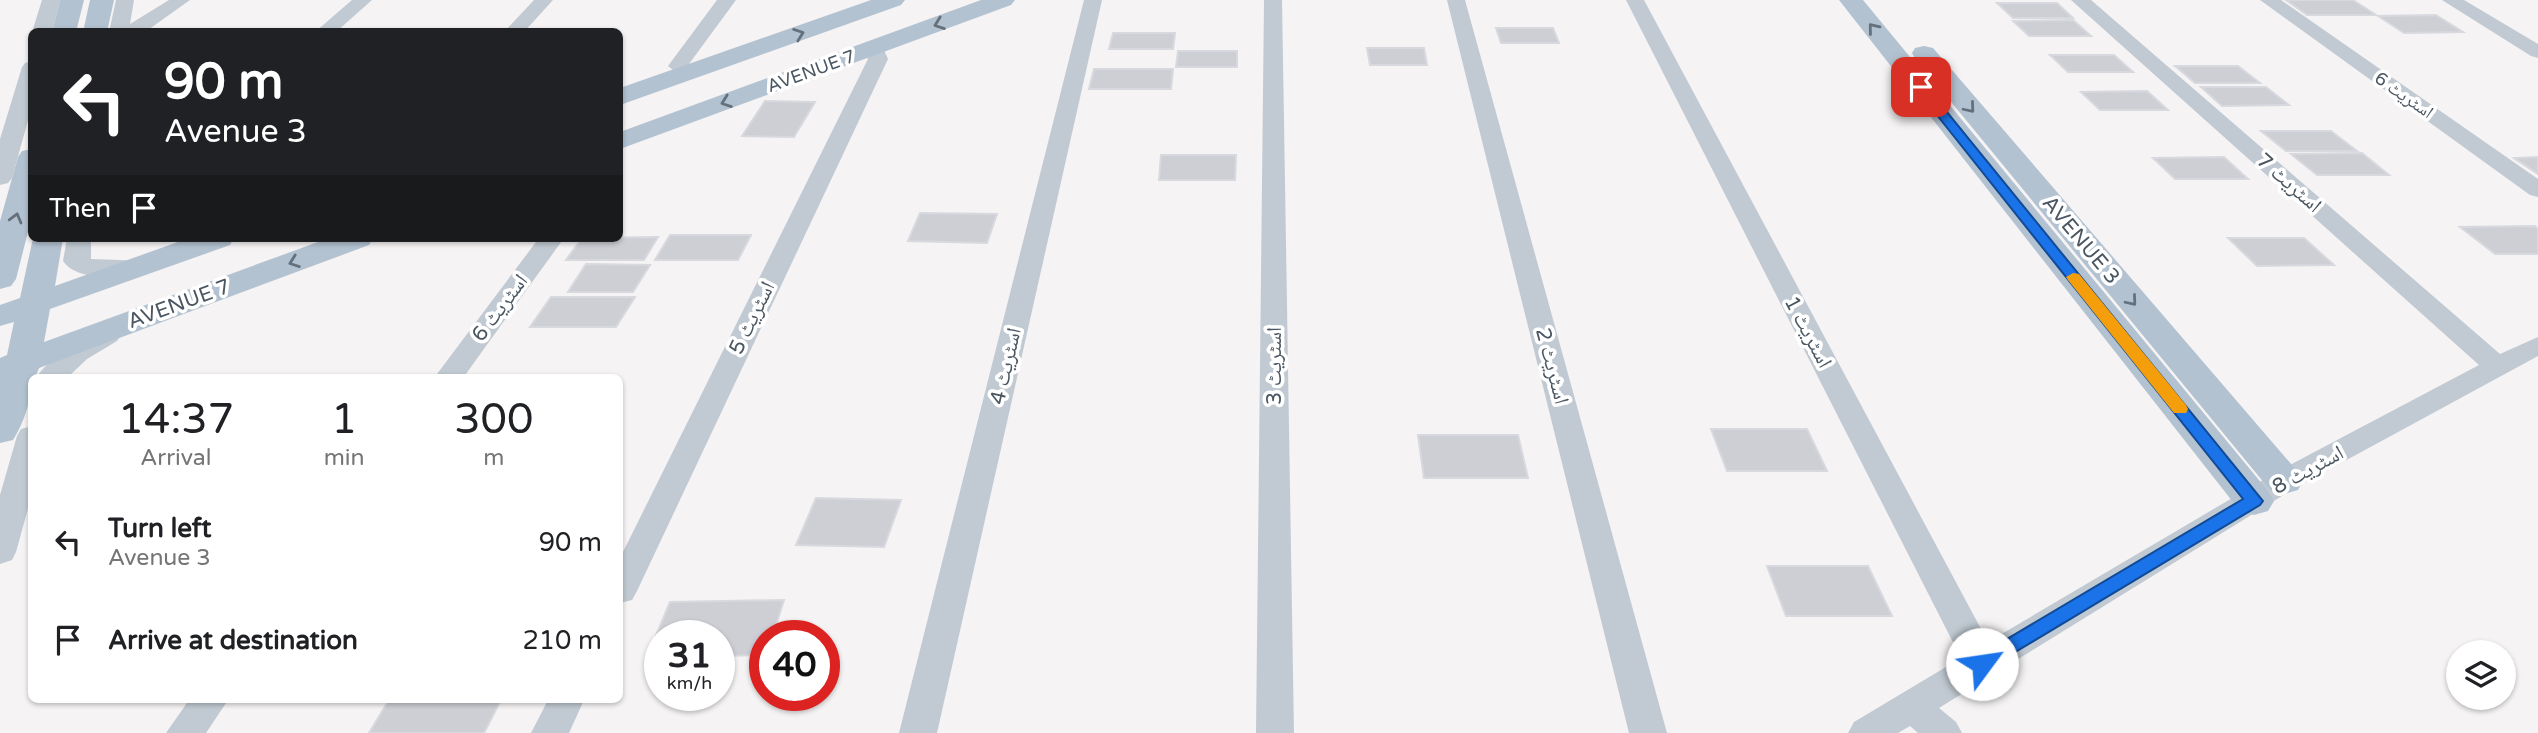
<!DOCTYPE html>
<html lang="en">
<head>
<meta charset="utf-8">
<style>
  :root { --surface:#fff; --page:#f2f2f2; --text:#202124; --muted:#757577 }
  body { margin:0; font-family:"Varela Round","Noto Naskh Arabic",sans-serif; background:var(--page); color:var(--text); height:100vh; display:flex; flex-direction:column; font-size:26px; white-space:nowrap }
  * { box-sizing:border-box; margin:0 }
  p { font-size:23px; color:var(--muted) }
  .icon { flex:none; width:38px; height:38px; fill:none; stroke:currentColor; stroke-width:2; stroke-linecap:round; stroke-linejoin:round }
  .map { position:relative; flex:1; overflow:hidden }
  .drawer { position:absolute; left:28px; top:374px; width:595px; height:329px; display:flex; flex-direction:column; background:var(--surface); border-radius:10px; box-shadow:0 2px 5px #0004 }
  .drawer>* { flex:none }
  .hud { position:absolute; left:28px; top:28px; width:595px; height:214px; border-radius:10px; box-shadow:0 2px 5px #0004; background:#202124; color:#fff; overflow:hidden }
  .fabs { position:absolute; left:2446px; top:640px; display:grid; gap:14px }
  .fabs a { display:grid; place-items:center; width:70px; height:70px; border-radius:50%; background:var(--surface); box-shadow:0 2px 5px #0004; font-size:35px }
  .speed { position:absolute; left:644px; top:620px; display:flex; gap:14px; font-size:35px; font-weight:700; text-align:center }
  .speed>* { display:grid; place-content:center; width:91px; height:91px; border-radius:50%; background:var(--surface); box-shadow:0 2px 5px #0004; line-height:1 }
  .speed small { font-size:18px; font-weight:400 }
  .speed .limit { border:10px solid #d22; background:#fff; color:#111 }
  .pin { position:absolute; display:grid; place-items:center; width:60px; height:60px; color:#fff; margin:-30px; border-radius:14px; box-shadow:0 4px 10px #0006 }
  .me { position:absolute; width:77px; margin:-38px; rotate:59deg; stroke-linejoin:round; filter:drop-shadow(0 0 5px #0008) }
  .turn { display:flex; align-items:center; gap:24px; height:147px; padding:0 21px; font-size:32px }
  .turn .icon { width:91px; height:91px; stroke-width:2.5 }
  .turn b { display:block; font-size:49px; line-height:60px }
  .then { display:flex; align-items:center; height:66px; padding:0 21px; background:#0003; gap:14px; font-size:26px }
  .eta { display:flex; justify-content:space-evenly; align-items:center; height:119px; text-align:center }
  .eta b { font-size:42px; font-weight:600; line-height:49px }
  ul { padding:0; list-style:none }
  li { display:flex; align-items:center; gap:21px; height:98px; padding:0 21px }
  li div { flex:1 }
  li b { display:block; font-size:26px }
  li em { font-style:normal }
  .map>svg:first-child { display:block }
</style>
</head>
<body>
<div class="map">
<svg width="2538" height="733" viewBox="0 0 2538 733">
  <rect width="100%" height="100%" fill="#f5f3f3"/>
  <path fill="#cdcfd5" stroke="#d7d9de" stroke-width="2" d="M2286,0H2353L2376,15H2307Z
    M1997,3H2057L2073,18H2013Z
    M2436,15L2463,32L2404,33L2378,16Z
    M2073,20L2091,36H2029L2013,21Z
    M1496,28H1553L1559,43H1501Z
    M1113,33H1175L1173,49H1109Z
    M1367,48H1424L1427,65H1370Z
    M1178,51H1237V67H1176Z
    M2050,55H2114L2133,72H2068Z
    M2175,66H2238L2260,83H2195Z
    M1094,69H1173L1171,89H1089Z
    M2201,87H2266L2289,105L2222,106Z
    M2147,91L2168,110H2100L2081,92Z
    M765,101L815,102L794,137L742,136Z
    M2261,131H2331L2357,151H2286Z
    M2362,153L2389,175H2317L2291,154Z
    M1161,155H1236L1235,180H1159Z
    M2224,157L2248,179H2175L2153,158Z
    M2538,157V174L2514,158Z
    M920,213L997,214L987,243L908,241Z
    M2535,226L2538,229V254H2495L2460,227Z
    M670,235H751L738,260H655Z
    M658,237L644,260H566L582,238Z
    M2228,238H2304L2334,265L2257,266Z
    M586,264L650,265L633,292H568Z
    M551,297H635L616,327H530Z
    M1711,429H1807L1827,471H1727Z
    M1418,435H1518L1528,478H1424Z
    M816,498L901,500L884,547L796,545Z
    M1767,566H1868L1892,616H1786Z
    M784,600L773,635H765V655L719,656V635H660V657H647L670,602Z
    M389,700H501L484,733H369Z"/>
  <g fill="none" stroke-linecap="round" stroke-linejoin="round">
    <path fill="#c1cad2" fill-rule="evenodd" d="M42,0H60L52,32H32Z
      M116,0H134L130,24L169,0H190L145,32H109Z
      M352,0H372L336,32H315Z
      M534,0H553L524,32H504Z
      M717,0H736L689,64L699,73L696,77H682L668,66Z
      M1084,0H1102L937,733H899Z
      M1264,0H1282L1294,733H1256Z
      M1447,0H1465L1667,733H1629Z
      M1626,0H1644L1988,642L2273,474L2479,365L2071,0H2091L2500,354L2538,337V356L2295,488L1939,708L1956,722L1962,733H1918L1910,726L1898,733H1848L1854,722L1961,658Z
      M2260,0H2281L2538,179V197L2530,195Z
      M2442,0H2464L2538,44V58L2531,56Z
      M869,44L884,50L888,59L637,591L632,600L620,603V558L868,59L859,50L862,46Z
      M32,61V106L12,178L8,183L0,185V139L22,67L25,63Z
      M67,238H91V259L147,261L151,266L147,271C124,277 78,283 63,261Z
      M539,238H564L463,378H434Z
      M107,327L117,329L121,335L117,341L87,359L67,378H36C51,356 81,333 107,327Z
      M32,426V494L16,552L12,560L0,564V495L17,436L21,429Z
      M189,700H228L206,733H166Z
      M548,700H584L569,733H531Z"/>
    <path fill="#b3c2d1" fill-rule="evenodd" d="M60,0H84L76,32H52Z
      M90,0H114L107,32H83Z
      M871,0H905L901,5L620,105V88Z
      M981,0H1015L1011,5L620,149V132Z
      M1839,0H1863L2268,491L2274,501L2268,511L2254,515L2240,511Z
      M1924,46L1933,48L2298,472L2303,481L2298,490L2284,494L2270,490L1915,58L1912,53L1915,48Z
      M32,149V216L16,279L11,286L0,289V221L18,157L22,151Z
      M33,238H63L55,286L189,238H234L230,245L50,309L44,342L329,238H373L369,245L39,368L35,378H32C32,398 24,423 13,440L0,443V358L7,355L14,322L0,326V305L20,298Z"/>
  </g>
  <defs><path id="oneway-chevron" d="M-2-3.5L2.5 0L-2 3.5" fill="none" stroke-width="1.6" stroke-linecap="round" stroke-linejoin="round" transform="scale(1.75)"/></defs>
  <g stroke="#64717d">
    <use href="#oneway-chevron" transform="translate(939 24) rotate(160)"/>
    <use href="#oneway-chevron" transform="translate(1873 28) rotate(-129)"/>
    <use href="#oneway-chevron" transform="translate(799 34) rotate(-20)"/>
    <use href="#oneway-chevron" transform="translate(726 102) rotate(160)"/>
    <use href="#oneway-chevron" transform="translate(1970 108) rotate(50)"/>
    <use href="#oneway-chevron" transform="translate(16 218) rotate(-75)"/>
    <use href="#oneway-chevron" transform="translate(294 262) rotate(160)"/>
    <use href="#oneway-chevron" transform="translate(2132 301) rotate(50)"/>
  </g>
  <path fill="#1a73e8" stroke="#114b97" stroke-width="2" d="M1917,85H1925L2263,501L2260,505L1982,672L1975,669L1972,664L1975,658L2243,499L1917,90Z"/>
  <path fill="#f59e0b" d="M2073,273L2079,274L2186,405L2188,409L2186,413H2174L2068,280L2066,277Z"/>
  <g text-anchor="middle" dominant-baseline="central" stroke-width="7" stroke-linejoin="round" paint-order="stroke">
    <g font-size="18" fill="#4a5661" stroke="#fff">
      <text transform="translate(811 71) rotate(-20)">AVENUE 7</text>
      <text transform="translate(2404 95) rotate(35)">اسٹریٹ 6</text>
    </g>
    <g font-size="21" fill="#4a5661" stroke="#fff">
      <text transform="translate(2289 183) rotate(41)">اسٹریٹ 7</text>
      <text transform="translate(2081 240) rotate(50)">AVENUE 3</text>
      <text transform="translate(179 304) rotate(-20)">AVENUE 7</text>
      <text transform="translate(500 308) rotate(-53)">اسٹریٹ 6</text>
      <text transform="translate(752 318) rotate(-64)">اسٹریٹ 5</text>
      <text transform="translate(1808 332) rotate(62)">اسٹریٹ 1</text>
      <text transform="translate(1006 366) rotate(-77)">اسٹریٹ 4</text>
      <text transform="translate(1274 366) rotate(-90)">اسٹریٹ 3</text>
      <text transform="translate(1552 366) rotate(75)">اسٹریٹ 2</text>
      <text transform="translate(2308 470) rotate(-29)">اسٹریٹ 8</text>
    </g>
  </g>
</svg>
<div class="fabs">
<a><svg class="icon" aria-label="layers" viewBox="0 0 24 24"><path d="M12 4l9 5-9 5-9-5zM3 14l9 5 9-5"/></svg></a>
</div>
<div class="speed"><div>31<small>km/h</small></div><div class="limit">40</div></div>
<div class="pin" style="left:1921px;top:87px;background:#d93025"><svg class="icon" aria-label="arrive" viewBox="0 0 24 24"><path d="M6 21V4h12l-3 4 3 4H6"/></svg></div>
<svg class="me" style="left:1982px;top:664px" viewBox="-20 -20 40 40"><circle r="19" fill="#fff"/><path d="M0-13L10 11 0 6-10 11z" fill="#1a73e8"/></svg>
<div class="hud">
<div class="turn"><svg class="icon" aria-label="left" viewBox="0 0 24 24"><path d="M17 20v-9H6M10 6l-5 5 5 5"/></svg><div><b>90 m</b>Avenue 3</div></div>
<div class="then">Then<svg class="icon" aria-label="arrive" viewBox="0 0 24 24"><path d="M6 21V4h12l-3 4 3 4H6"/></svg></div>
</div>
<section class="drawer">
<div class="eta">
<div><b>14:37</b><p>Arrival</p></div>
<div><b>1</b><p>min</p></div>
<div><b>300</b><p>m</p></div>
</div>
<ul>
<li><svg class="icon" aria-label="left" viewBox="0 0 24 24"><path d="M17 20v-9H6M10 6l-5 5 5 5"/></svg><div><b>Turn left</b><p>Avenue 3</p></div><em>90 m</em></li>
<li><svg class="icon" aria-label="arrive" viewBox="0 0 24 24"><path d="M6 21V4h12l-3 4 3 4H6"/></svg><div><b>Arrive at destination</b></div><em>210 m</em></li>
</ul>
</section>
</div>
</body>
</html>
